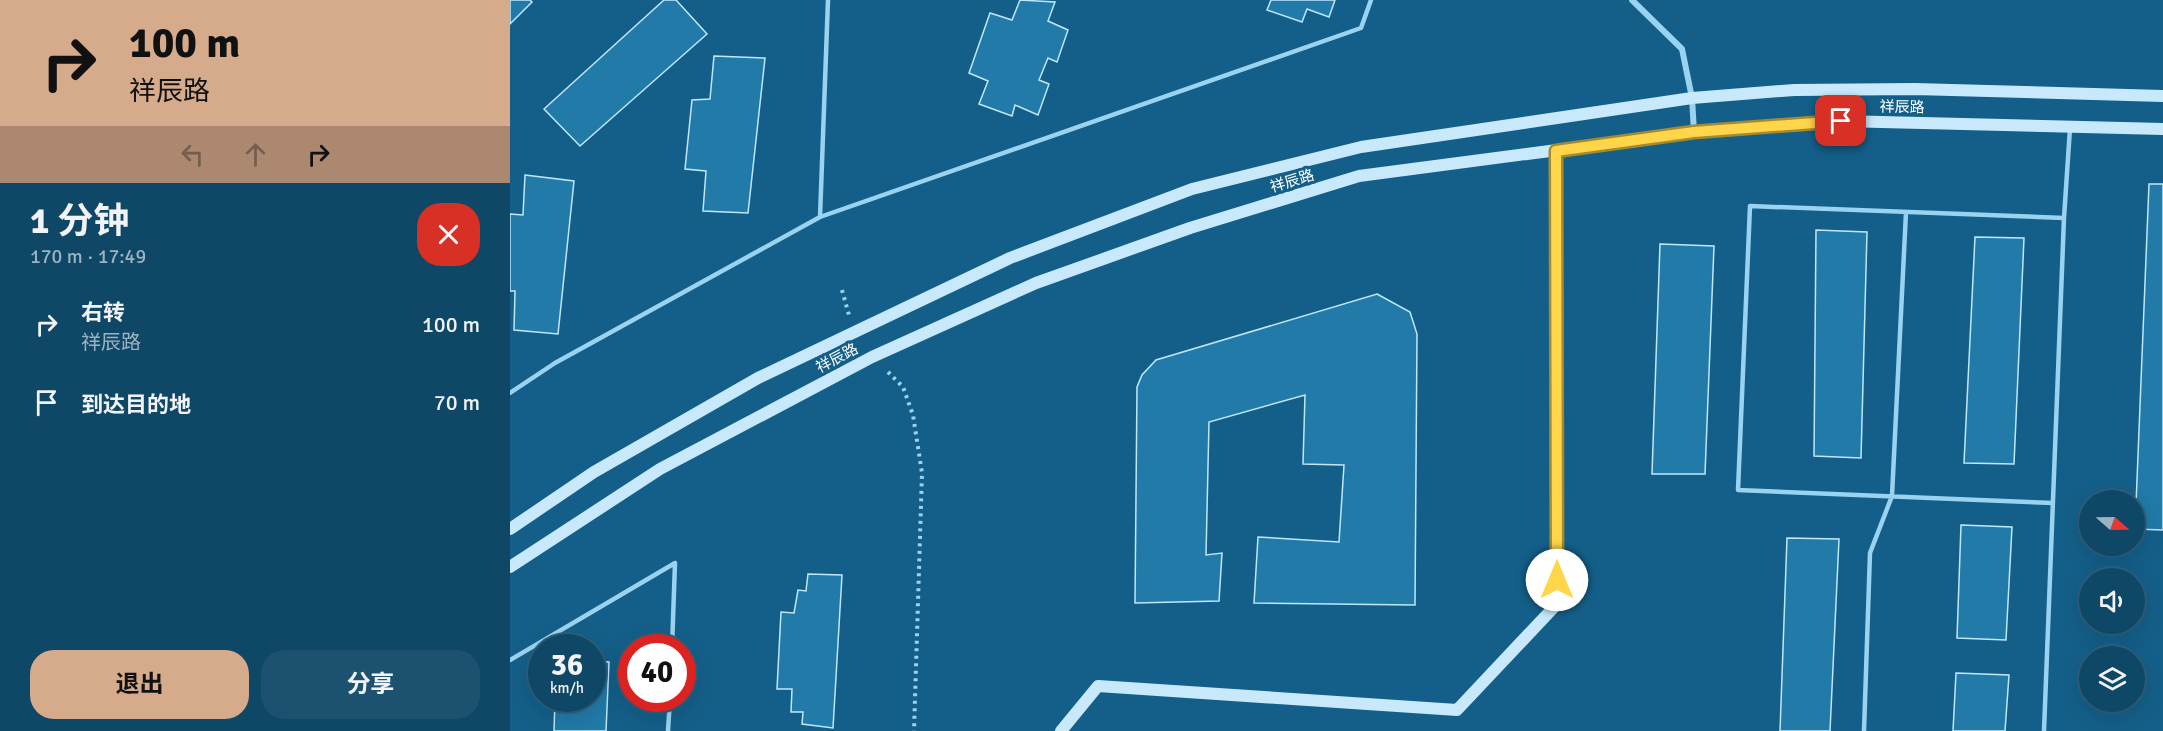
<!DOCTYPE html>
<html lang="zh">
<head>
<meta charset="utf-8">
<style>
  :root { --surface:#0f4767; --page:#1d5170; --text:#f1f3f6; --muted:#9bb2c0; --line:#2f5f7b; --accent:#d6ab8b }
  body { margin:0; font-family:Signika,"Noto Sans SC",sans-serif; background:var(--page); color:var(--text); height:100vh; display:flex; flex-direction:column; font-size:22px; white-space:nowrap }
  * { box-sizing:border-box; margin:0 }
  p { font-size:20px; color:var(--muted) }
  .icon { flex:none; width:33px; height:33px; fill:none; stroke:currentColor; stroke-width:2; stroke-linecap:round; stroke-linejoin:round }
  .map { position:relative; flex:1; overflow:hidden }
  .sheet { display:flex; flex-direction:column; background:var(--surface); width:510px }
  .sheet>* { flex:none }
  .guide { background:#d6ab8b; color:#111; overflow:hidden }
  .needle { width:39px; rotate:110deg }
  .buttons { position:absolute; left:1569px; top:490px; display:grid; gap:12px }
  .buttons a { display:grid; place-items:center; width:66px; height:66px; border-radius:50%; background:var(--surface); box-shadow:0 6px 24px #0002,0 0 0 2px var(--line); font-size:30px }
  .speed { position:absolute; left:18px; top:634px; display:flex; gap:12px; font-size:30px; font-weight:700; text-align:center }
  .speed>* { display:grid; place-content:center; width:78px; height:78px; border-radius:50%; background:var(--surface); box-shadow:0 6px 24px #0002,0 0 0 2px var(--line); line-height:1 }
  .speed small { font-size:15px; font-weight:400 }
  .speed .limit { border:9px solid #d22; background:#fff; color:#111 }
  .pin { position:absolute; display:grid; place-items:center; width:51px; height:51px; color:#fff; margin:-26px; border-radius:12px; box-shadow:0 3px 9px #0006 }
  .me { position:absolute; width:66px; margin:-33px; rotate:0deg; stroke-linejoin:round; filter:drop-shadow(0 0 4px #0008) }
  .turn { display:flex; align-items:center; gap:21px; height:126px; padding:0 30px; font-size:27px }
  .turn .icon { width:78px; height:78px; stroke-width:2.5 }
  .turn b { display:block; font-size:42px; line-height:51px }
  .lanes { display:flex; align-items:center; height:57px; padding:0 30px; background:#0003; justify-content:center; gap:30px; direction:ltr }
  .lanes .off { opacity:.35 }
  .round { display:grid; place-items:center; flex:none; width:63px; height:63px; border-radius:24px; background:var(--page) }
  .headline { display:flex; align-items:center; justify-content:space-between; height:102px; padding:0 30px }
  h1 { font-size:36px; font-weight:700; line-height:45px }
  .cta { display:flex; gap:12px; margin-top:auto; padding:12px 30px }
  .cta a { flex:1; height:69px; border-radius:24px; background:var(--accent); color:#111; font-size:24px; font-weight:700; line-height:69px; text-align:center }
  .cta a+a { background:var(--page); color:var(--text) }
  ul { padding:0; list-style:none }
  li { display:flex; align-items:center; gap:18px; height:78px; padding:0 30px }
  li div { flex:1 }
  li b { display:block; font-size:22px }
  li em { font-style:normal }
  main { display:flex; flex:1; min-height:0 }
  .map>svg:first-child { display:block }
</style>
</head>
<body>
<main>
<section class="sheet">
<div class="guide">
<div class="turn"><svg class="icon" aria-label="right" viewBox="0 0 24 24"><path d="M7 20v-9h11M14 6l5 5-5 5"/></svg><div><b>100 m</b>祥辰路</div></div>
<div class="lanes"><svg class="icon off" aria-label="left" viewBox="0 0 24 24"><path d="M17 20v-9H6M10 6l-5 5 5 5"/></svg><svg class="icon off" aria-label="ahead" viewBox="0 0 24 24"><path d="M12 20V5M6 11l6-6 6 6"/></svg><svg class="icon" aria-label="right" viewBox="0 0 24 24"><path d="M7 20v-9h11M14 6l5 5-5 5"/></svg></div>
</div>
<div class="headline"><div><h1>1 分钟</h1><p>170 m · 17:49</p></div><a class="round" style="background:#d93025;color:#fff"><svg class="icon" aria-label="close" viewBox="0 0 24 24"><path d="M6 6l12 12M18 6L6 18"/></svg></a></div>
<ul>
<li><svg class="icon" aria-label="right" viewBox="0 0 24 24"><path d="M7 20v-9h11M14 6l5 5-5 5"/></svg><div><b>右转</b><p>祥辰路</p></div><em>100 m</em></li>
<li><svg class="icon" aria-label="arrive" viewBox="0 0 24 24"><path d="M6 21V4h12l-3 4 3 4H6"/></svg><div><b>到达目的地</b></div><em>70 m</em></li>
</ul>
<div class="cta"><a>退出</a><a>分享</a></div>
</section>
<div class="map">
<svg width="1653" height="731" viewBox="0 0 1653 731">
  <rect width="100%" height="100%" fill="#145f89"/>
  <path fill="#217aa8" stroke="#c0e7fb" stroke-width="1.5" d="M0,0H20L22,2L0,24Z
    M154,0H166L197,34L70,146L34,109Z
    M510,0L545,2L538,21L558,30L547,62L538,58L529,80L539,84L528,115L505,105L502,116L469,104L478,81L459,73L480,13L502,20Z
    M761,0H825L819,17L797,9L792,22L757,10Z
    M204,56L255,58L238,213L193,211L196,171L175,169L182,100L200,99Z
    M15,175L64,181L48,334L4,330L5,291H0V214L13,215Z
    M1639,184H1653V530L1625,529Z
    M1306,230L1357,232L1351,458L1304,456Z
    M1465,237L1514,238L1504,464L1454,463Z
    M1150,244L1204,246L1195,474H1142Z
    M867,294L900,312L907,334L905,605L744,603L748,537L829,542L834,465L793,464L795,395L699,422L696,555L712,553L709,601L625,603L627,387L632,375L646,360Z
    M1451,525L1502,527L1496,640L1447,638Z
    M1277,538L1329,539L1320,731H1270Z
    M298,574L332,575L323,728L292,724L293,712H281L282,689H267L271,612L284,613L288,590L296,591Z
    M82,661L99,662L96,731H44L45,699H82Z
    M1446,673L1499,675L1495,731H1443Z"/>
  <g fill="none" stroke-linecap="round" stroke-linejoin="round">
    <path stroke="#9ad3f0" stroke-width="4" stroke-dasharray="3 4.5" stroke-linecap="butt" d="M332,290L339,315
      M378,372L393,387L403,415L412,473L404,731"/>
    <path stroke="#9ad3f0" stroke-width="4.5" d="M310,217L851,28L861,0
      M0,393L45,363L310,217L318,0
      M1543,503L1228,490L1240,206L1554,218
      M0,660L165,563L162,648
      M158,731L160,699
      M1354,731L1360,553L1382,496L1396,212
      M1534,731L1554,218L1560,128"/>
    <path stroke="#9ad3f0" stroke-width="6" d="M1122,0L1172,49L1182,98L1184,132"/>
    <path stroke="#c8e9fb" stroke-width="12" d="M0,529L84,472L248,378L500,258L682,189L851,147L1182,98L1284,90L1405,89L1653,96
      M0,567L150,469L362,357L526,283L680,228L849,176L1184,132L1331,121L1653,129
      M551,731L588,686L947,710L1047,604L1046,151"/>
  </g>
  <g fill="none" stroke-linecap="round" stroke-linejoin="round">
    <g stroke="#a68a30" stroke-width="15">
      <path id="route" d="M1047,580L1046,151L1184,132L1331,121"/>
    </g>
    <use href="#route" stroke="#ffd54a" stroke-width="10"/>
  </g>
  <g text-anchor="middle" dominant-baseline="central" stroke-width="6" stroke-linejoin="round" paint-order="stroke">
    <g font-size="15" fill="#fff" stroke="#145f89">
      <text transform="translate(1392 107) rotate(1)">祥辰路</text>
      <text transform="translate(782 181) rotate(-17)">祥辰路</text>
      <text transform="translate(327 358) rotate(-28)">祥辰路</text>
    </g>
  </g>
</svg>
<div class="buttons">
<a><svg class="needle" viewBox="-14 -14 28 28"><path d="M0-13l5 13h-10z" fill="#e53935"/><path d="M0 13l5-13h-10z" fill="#9bb2c0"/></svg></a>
<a><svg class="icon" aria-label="sound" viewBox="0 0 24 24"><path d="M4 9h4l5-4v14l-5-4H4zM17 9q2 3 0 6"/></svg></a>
<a><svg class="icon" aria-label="layers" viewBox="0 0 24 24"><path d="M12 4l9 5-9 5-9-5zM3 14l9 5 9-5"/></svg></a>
</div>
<div class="speed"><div>36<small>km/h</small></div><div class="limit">40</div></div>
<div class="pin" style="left:1331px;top:121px;background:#d93025"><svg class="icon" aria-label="arrive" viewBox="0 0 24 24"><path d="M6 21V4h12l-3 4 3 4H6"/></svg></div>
<svg class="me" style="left:1047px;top:580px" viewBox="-20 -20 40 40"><circle r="19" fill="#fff"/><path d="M0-13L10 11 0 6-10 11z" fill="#ffd54a"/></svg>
</div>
</main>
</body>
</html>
